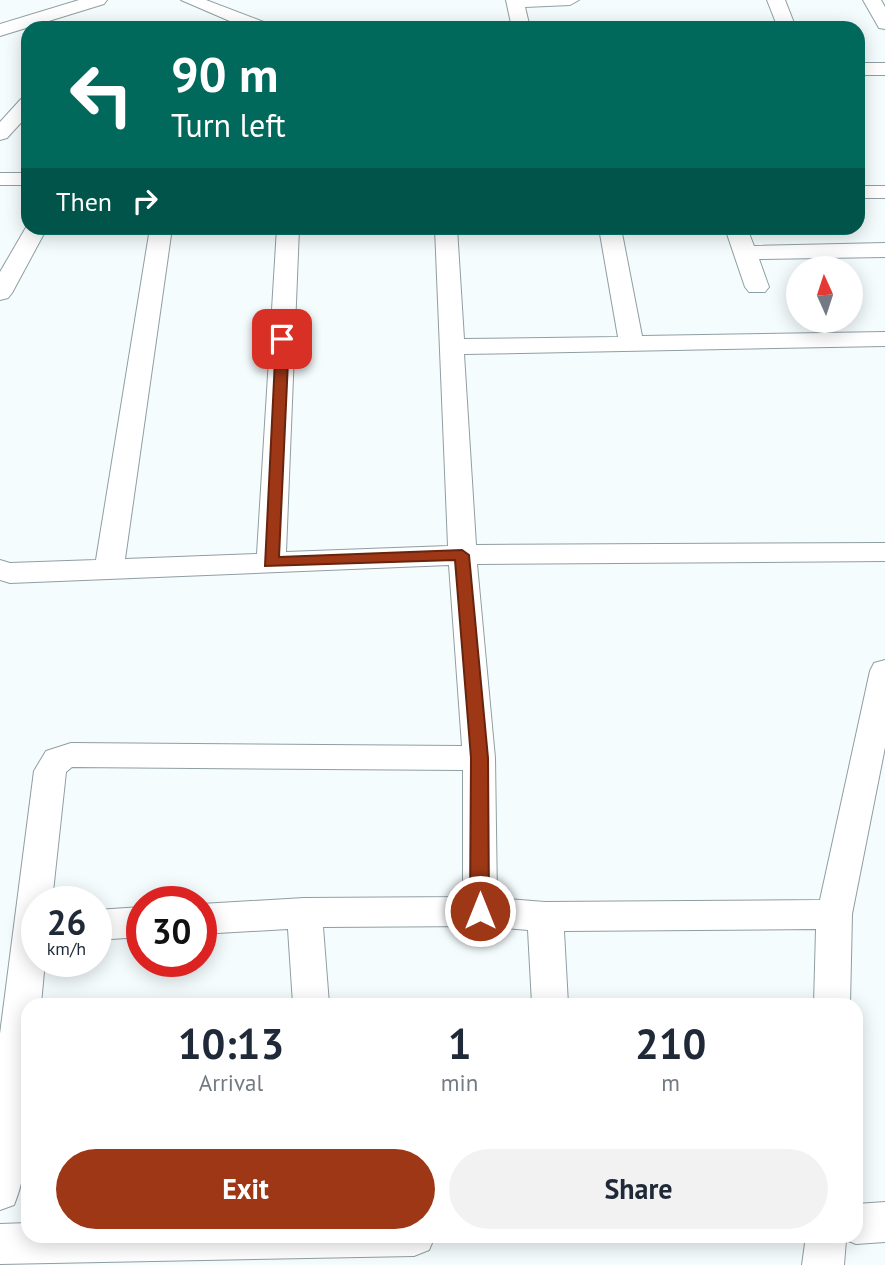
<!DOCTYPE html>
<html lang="en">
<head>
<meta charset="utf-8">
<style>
  :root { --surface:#fff; --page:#f2f2f3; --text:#1f2937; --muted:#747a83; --accent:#9e3715 }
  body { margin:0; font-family:"PT Sans",sans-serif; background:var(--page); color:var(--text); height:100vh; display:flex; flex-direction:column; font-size:26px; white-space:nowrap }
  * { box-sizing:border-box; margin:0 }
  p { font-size:23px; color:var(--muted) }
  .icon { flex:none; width:38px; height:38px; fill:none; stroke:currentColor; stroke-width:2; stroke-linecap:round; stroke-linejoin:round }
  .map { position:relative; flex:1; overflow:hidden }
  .details { position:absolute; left:21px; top:998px; width:842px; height:245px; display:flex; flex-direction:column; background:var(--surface); border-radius:21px; box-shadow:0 4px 18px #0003 }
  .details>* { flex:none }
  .hud { position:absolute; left:21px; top:21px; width:844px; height:214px; border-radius:21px; box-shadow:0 4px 18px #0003; background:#00695c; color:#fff; overflow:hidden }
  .needle { width:46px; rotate:357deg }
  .fabs { position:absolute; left:786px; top:256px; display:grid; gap:14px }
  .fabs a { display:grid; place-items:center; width:77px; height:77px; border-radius:50%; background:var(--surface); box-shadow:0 4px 18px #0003; font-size:35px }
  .speed { position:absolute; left:21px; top:886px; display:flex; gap:14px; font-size:35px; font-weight:700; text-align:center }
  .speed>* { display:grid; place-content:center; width:91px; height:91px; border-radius:50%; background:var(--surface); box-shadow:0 4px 18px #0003; line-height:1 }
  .speed small { font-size:18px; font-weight:400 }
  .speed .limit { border:10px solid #d22; background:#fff; color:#111 }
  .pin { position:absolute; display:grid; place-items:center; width:60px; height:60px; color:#fff; margin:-30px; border-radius:14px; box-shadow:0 4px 10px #0006 }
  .me { position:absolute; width:77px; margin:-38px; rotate:0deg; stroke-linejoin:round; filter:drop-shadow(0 0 5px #0008) }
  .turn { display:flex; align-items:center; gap:24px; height:147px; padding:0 35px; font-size:32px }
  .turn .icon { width:91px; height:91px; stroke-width:2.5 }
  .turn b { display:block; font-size:49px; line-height:60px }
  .then { display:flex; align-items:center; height:66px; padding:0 35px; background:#0003; gap:14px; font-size:26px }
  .eta { display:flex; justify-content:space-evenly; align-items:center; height:119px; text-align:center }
  .eta b { font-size:42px; font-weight:700; line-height:49px }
  .action { display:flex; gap:14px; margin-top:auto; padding:14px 35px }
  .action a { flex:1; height:80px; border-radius:42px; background:var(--accent); color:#fff; font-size:28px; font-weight:700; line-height:80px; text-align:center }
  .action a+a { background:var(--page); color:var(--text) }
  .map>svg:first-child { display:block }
</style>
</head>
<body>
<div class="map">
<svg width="885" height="1265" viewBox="0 0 885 1265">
  <rect width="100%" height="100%" fill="#f5fcfe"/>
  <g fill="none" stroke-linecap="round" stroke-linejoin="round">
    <g stroke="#8f9ea3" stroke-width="2">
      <path id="street" d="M79,0H107L104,4L0,36V24Z
        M181,0H206L269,24L272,28H246Z
        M506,0H579L570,5L525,7L530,28H512Z
        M767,0H785L796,28H778Z
        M863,0H881L885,7V29L879,28Z
        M858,63H885V75H858Z
        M28,97V115L7,138L0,140V122L21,99Z
        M0,173H28V185H0Z
        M858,186H885V198H858Z
        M28,224V228H47L12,293L8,298L0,300V272Z
        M150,228H172L125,559L257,554L277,228H299L286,552L448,546L435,228H457L464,339L618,337L599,228H621L642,336L885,332V346L464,354L476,545L885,543V561L477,564L495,758L497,898L545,902L820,900L870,671L874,663L885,660V747L852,914L850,1004H814L816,929L564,931L568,1004H532L528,930L480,926L323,927L329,1004H293L288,929L201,934V904L304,898L463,897V770L72,767L66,772L52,901H37V961H45L41,1004H28C28,1061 36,1154 14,1205L0,1210V1034L34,771L46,751L71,743L462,746L449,565L10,583L0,580V560L10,563L96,560Z
        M725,228H747L754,246L885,243V257L759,259L769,287L765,292H749L745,287Z
        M142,907V937L96,940V910Z
        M885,1202V1242L856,1244L846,1240L844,1265H802L806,1236H856V1204Z
        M28,1223V1236H435L429,1250L414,1256L0,1264V1224Z"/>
    </g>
    <use href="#street" fill="#fff" fill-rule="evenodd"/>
  </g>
  <path fill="#9e3715" stroke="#67240e" stroke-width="2" d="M282,335L289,339L279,557L462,550L469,555L488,758L489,911L486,917H473L470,911L471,758L455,560L265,566L276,339Z"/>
</svg>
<div class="fabs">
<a><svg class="needle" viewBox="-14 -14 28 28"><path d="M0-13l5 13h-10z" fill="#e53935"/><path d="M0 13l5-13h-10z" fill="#747a83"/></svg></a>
</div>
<div class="speed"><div>26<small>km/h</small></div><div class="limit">30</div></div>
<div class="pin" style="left:282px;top:339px;background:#d93025"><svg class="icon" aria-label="arrive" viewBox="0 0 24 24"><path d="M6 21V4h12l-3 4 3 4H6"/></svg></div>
<svg class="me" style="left:480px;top:911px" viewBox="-20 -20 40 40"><circle r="17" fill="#9e3715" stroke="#fff" stroke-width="3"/><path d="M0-11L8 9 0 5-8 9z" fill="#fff"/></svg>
<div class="hud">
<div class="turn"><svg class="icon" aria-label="left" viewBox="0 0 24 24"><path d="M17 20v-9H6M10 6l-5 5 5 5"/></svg><div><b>90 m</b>Turn left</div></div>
<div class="then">Then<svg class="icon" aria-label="right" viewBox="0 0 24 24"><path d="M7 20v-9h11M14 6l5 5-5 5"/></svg></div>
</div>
<section class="details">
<div class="eta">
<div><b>10:13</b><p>Arrival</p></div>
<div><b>1</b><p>min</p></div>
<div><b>210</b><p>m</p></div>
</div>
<div class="action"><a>Exit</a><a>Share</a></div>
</section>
</div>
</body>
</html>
